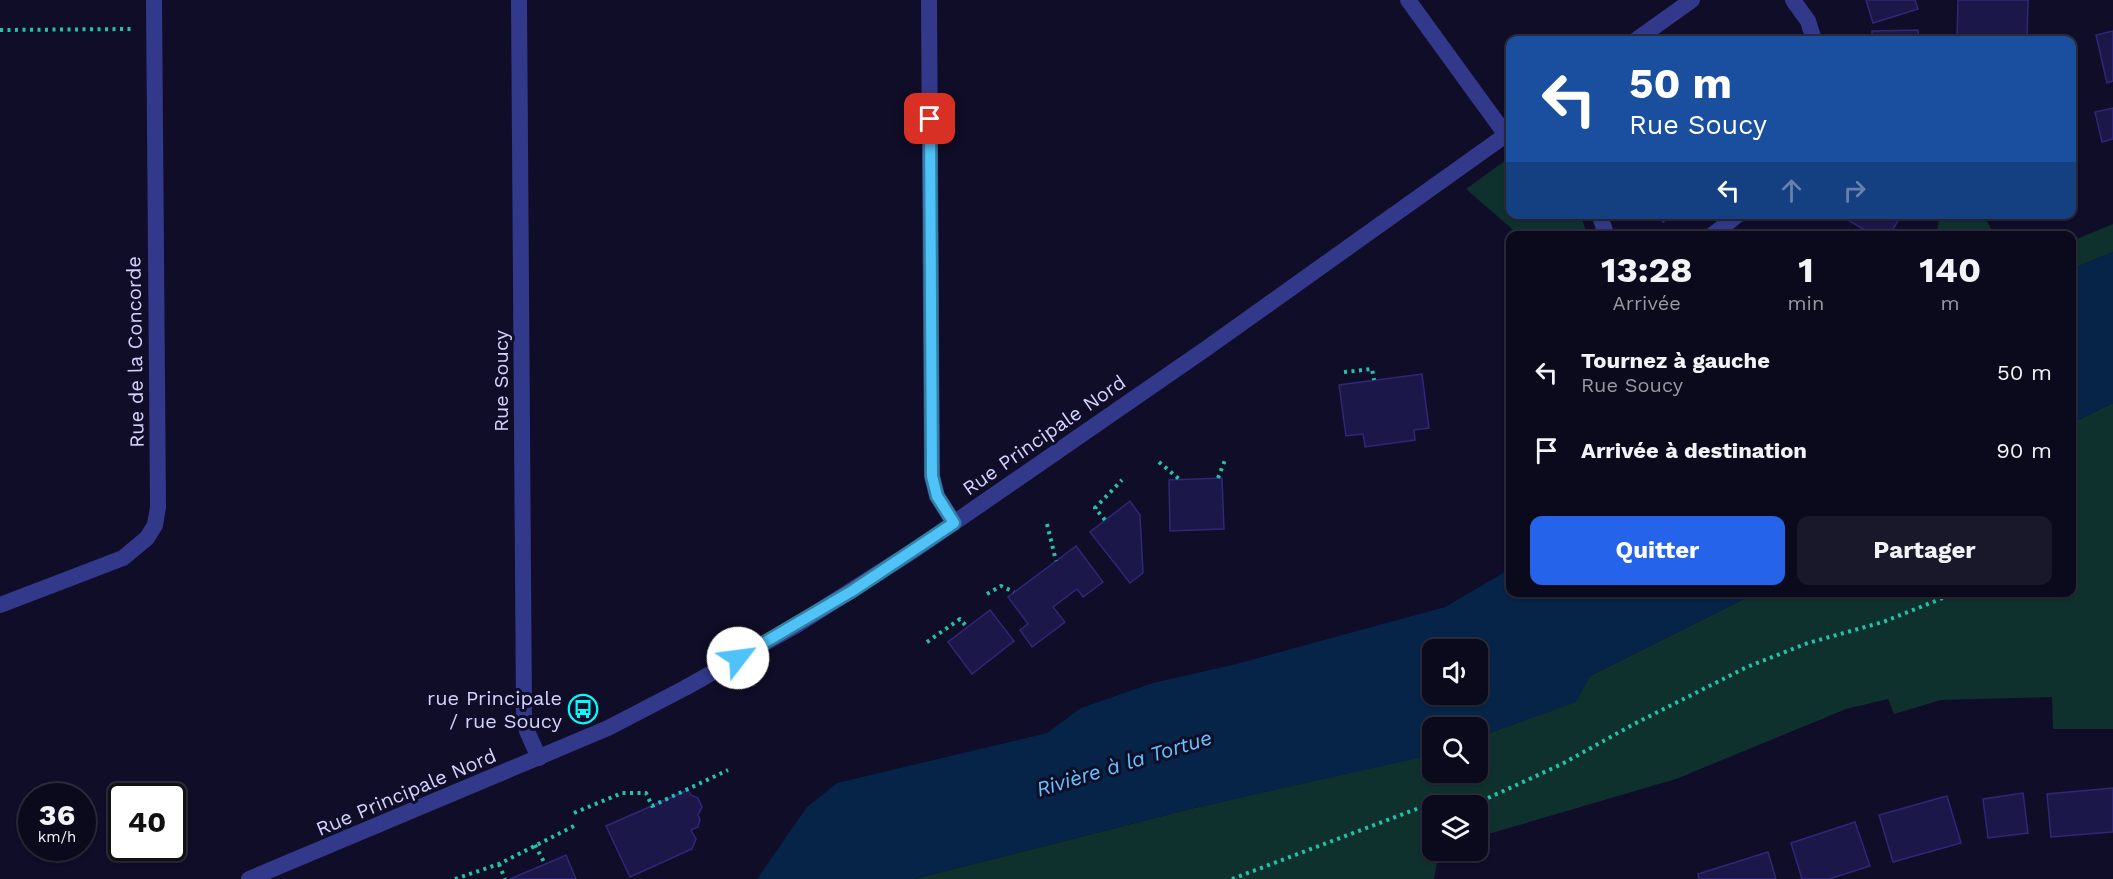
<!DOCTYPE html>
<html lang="fr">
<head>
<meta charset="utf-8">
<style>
  :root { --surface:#0b0a1d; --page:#19182a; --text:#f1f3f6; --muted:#9a9aa4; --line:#2b2b3b; --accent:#2563eb }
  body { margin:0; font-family:"Work Sans",sans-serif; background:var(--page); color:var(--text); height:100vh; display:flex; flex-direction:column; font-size:22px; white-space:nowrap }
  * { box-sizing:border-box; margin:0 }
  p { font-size:20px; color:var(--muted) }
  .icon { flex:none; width:33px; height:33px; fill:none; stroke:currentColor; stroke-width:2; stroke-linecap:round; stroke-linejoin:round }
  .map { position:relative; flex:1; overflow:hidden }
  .details { position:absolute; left:1506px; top:231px; width:570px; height:366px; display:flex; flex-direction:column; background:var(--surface); border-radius:12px; box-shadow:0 2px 4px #0004,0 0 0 2px var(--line) }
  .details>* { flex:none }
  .guide { position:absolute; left:1506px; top:36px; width:570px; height:183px; border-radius:12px; box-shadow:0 2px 4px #0004,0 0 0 2px var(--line); background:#1a4fa0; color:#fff; overflow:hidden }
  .tools { position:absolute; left:1422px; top:639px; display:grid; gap:12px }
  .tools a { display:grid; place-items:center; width:66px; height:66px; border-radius:12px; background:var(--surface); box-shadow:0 2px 4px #0004,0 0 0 2px var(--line); font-size:30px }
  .speed { position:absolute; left:18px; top:783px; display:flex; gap:12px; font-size:30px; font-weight:700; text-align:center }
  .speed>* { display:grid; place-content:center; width:78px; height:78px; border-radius:50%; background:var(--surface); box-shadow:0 2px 4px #0004,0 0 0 2px var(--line); line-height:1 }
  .speed small { font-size:15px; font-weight:400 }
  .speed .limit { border:3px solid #111; border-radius:9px; background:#fff; color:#111 }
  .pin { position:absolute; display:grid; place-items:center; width:51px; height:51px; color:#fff; margin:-26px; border-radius:12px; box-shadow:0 3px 9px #0006 }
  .me { position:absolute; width:66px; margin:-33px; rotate:60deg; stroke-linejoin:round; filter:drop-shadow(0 0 4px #0008) }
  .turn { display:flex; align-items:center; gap:21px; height:126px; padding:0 24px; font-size:27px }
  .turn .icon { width:78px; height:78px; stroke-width:2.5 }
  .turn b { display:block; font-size:42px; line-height:51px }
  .lanes { display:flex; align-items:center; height:57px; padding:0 24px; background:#0003; justify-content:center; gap:30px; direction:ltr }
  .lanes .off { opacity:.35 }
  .eta { display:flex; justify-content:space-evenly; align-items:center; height:102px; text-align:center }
  .eta b { font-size:36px; font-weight:700; line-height:42px }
  .cta { display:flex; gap:12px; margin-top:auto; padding:12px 24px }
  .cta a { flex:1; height:69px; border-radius:12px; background:var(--accent); color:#fff; font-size:24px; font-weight:700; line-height:69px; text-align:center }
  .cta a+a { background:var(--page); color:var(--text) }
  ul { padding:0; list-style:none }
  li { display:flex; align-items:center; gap:18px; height:78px; padding:0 24px }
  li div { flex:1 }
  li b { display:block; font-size:22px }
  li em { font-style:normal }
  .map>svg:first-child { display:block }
</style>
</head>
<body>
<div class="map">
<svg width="2113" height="879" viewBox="0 0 2113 879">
  <rect width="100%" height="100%" fill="#0f0d27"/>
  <path fill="#0f312d" d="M1510,157V214L1581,215L1587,235H1519L1466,189Z
    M1940,215H1984L1994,235H1936Z
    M2113,224V252L2072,269V241Z
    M2113,403V729H2053L2052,697L1941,700L1894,714L1888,699L1846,709L1676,779L1478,837V806H1432V850L1439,851L1434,879H914L1194,808L1432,754V772H1478V737L1575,702L1590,676L1756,593L2072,592V423Z"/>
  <path fill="#052447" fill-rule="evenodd" d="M2113,252V403L2072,423V269Z
    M1510,569V592L1756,593L1590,676L1576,702L1478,737V728H1432V754L1423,757L1194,808L914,879H757L807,807L837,783L1047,733L1081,708L1153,683L1236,664L1445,607ZM1432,650H1478V694H1432Z"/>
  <path fill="#1c1749" stroke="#2f2778" stroke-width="1.5" d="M1866,0H1915L1918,9L1873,23Z
    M1958,0H2028L2027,40H1957Z
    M1918,30L1919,40H1872V31Z
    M2113,31V81L2107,83L2096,35Z
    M2113,108V139L2102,142L2095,112Z
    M1658,214H1674L1663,222Z
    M1848,214H1902L1889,236H1875L1846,219Z
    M1422,374L1429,428L1414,430L1415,440L1365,447L1363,434L1346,436L1339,385Z
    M1222,478L1224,529L1170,531L1169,480Z
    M1130,501L1140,515L1143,573L1130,583L1090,532Z
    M1076,546L1103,582L1083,597L1077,589L1053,607L1065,622L1032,647L1020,630L1028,624L1008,597Z
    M990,610L1014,641L972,674L948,642Z
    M2113,788V832L2051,837L2047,794Z
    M688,790L691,795L698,798L702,807L698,815L700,819L698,827L691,830L696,839L692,849L630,877L606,826Z
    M2023,793L2028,833L1988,838L1983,799Z
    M1947,796L1961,843L1893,862L1879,815Z
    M1855,822L1870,866L1829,879H1802L1791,843Z
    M1768,852L1776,879H1699L1698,874Z
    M566,855L576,879H510L562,857Z"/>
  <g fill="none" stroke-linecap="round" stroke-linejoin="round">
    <path stroke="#24c2a8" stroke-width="4" stroke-dasharray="3 4.5" stroke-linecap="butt" d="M0,30L131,29
      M1344,372L1372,369L1374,380
      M1159,462L1179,479
      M1218,478L1225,460
      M1105,520L1095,508L1122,480
      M1047,524L1056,561
      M987,594L1001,586L1014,592
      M927,642L960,619L967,627
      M574,813L622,793H646L652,806L728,770
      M535,845L545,864
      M499,864L505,879
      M455,879L499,864L578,824
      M1232,879L1427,805L1488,798L1562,764L1634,724L1747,667L1808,643L1883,622L1958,592"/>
    <path stroke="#33398a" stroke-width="16" d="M519,0L524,714L527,731L539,758
      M929,0L932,476L937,496L954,523
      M1408,0L1506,135
      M1793,0L1808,21L1814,40
      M1599,214L1607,236
      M1711,236L1739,214
      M0,605L123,558L147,538L155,525L158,507L154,0"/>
    <path stroke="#33398a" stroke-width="16" d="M1636,40L1692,0
      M249,879L608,728L685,688L797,625L916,549L1207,348L1510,132"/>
  </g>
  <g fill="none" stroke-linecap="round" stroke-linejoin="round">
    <g stroke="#337fa1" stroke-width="15">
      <path id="route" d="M738,658L852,591L954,523L937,496L932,476L930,119"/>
    </g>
    <use href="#route" stroke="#4fc3f7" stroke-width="10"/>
  </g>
  <defs>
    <g id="bus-ring" transform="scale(1.5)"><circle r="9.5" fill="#0f0d27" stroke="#00fefd" stroke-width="1.5"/><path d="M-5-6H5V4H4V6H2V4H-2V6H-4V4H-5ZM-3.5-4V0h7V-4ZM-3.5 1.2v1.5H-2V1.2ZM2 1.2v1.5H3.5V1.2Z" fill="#00fefd"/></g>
  </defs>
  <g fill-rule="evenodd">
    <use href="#bus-ring" x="583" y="709"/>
  </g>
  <g text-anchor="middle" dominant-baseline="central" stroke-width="6" stroke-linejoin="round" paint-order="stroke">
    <g font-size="20" fill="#d3d3ff" stroke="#0f0d27">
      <text transform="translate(135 352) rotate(-91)">Rue de la Concorde</text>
      <text transform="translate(501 381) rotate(-90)">Rue Soucy</text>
      <text transform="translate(1044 435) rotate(-35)">Rue Principale Nord</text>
      <text transform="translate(406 792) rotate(-23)">Rue Principale Nord</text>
    </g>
    <g font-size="20" fill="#d3d3ff" stroke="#0f0d27" text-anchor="end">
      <text x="562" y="698">rue Principale<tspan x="562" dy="23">/ rue Soucy</tspan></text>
    </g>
    <g font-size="21" font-style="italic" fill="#61c6ff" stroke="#0f0d27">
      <text transform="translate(1124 763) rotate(-17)">Rivière à la Tortue</text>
    </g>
  </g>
</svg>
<div class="tools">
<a><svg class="icon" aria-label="sound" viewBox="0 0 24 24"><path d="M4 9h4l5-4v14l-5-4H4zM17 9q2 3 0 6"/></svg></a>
<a><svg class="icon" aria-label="search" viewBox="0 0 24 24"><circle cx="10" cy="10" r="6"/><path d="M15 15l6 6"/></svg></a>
<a><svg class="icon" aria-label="layers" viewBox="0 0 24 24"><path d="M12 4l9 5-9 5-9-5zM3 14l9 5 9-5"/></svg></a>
</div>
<div class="speed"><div>36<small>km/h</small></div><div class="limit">40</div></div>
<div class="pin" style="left:930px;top:119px;background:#d93025"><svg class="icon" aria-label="arrive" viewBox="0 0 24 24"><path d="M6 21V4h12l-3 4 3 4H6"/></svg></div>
<svg class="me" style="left:738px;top:658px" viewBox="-20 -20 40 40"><circle r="19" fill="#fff"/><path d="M0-13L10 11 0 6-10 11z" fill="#4fc3f7"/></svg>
<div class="guide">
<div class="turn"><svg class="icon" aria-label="left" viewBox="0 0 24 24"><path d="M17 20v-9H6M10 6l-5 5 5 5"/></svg><div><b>50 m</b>Rue Soucy</div></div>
<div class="lanes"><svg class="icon" aria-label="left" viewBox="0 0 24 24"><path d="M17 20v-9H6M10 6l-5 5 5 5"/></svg><svg class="icon off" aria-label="ahead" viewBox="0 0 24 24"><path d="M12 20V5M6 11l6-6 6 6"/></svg><svg class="icon off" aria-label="right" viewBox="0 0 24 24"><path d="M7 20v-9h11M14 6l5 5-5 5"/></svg></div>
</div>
<section class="details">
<div class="eta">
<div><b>13:28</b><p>Arrivée</p></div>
<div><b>1</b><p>min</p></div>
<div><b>140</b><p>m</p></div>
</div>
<ul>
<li><svg class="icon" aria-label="left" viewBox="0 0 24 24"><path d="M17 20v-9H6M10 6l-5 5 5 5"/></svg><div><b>Tournez à gauche</b><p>Rue Soucy</p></div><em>50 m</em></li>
<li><svg class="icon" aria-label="arrive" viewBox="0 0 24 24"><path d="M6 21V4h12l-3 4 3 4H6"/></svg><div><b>Arrivée à destination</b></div><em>90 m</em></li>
</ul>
<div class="cta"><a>Quitter</a><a>Partager</a></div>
</section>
</div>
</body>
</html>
